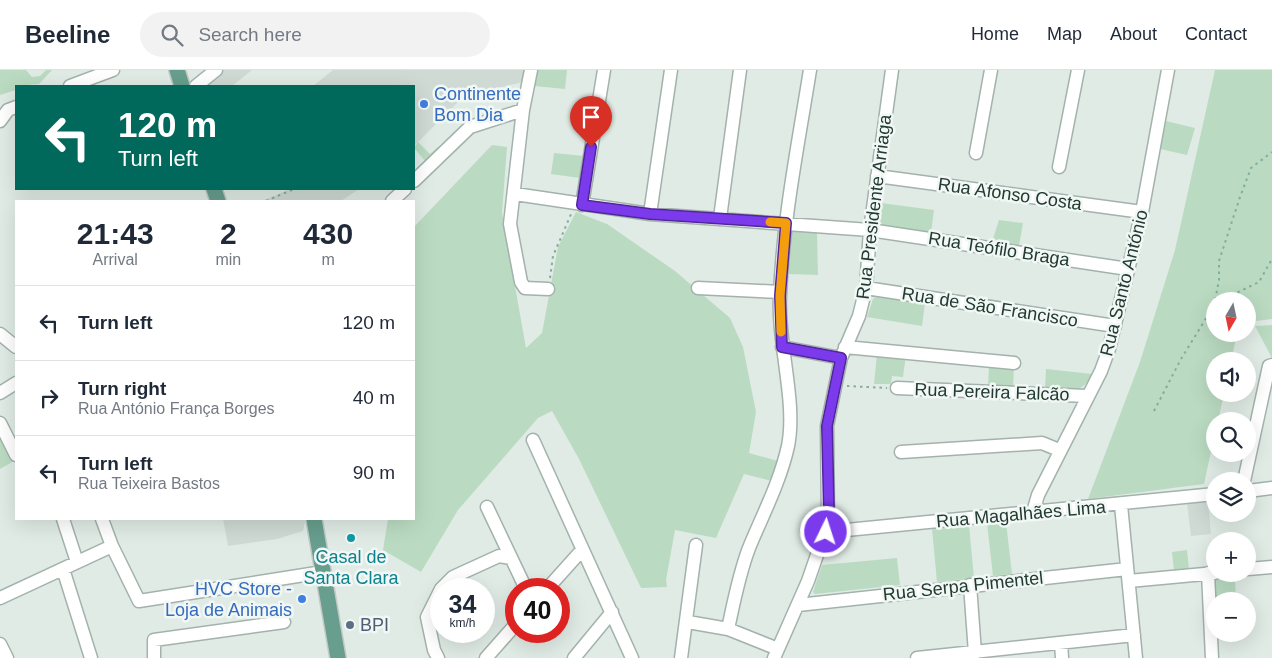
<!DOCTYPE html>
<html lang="en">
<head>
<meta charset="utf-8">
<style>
  :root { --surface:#fff; --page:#f2f2f3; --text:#1f2937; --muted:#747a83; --line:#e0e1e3 }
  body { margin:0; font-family:Helvetica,sans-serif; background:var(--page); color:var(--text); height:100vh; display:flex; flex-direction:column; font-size:19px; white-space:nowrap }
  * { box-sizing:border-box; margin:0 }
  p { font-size:16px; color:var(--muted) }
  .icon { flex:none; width:28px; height:28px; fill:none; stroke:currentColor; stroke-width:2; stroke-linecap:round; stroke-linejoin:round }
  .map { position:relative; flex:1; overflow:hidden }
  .panel { position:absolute; left:15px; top:130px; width:400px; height:320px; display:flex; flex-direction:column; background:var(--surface); border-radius:0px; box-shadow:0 5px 20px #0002 }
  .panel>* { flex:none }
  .guide { position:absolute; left:15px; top:15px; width:400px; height:105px; border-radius:0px; box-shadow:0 5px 20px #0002; background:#00695c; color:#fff; overflow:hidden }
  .needle { width:32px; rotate:189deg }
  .controls { position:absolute; left:1206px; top:222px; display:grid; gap:10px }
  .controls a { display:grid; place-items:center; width:50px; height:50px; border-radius:50%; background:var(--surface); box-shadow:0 5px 20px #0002; font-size:25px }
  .speed { position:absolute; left:430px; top:508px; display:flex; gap:10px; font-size:25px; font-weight:700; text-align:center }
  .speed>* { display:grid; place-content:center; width:65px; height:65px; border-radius:50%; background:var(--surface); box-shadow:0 5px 20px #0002; line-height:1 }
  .speed small { font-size:12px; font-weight:400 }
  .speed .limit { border:8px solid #d22; background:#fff; color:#111 }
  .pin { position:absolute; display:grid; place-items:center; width:42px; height:42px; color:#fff; margin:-51px -21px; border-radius:50% 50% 50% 0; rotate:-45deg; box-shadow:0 0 5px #0007 }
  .pin .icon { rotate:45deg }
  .me { position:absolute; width:55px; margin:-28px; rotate:4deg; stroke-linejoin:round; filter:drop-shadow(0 0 4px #0008) }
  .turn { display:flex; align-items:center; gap:18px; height:105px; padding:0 20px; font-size:22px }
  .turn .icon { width:65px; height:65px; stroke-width:2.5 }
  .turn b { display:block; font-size:35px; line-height:42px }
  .eta { display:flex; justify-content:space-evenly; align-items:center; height:85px; text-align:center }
  .eta b { font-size:30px; font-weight:700; line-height:35px }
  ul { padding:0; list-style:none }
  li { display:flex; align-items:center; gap:15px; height:75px; padding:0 20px; border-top:1px solid var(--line) }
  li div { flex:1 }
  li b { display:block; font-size:19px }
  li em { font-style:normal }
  header { display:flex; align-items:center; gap:30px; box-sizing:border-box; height:70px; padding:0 25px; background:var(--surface); border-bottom:1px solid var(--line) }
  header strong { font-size:24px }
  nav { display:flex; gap:28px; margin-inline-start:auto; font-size:18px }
  .search { width:350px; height:45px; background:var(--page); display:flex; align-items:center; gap:12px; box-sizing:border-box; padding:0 18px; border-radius:28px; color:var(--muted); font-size:19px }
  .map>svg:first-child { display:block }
</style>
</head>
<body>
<header>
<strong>Beeline</strong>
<div class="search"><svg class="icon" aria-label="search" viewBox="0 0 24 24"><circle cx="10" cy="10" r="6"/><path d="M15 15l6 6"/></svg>Search here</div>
<nav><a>Home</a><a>Map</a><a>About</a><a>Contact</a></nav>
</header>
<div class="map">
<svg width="1272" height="588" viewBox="0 0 1272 588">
  <rect width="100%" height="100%" fill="#e0ebe5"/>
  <path fill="#cfdad4" d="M223,0H252L232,16H204Z
    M333,0H525L523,12L477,23L457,33L414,76V16H313Z
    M290,119H359L341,131H262Z
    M1208,432L1211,464L1191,466L1187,434Z
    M223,449H304L305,452L303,461L277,469L228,476Z"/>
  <path fill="#badbc1" d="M0,0H26L32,7L40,6L46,0H52L39,14L16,16V20L0,25Z
    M537,0H567L565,19L534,16Z
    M1215,0H1272V249L1248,252V231H1215V264H1237L1231,291H1215V324H1224L1218,351H1215V363L1204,414L1088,429L1140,292L1175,180Z
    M1166,51L1195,58L1187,85L1160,79Z
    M418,72L430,84L438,77L440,79L426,92L414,78Z
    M492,75L507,77L502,143L526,278L542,263L558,177L576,142L607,154L675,201L730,248L743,277L756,342L749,383L778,391L772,411L744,404L716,468L675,460L666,510L667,517L641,518L579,389L552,341L538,348L458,440L421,502L383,480L388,449H414V157Z
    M554,83L584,86L580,108L551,104Z
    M881,133L934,140L931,163L884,156L879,150Z
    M999,150L1023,153L1019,176L992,172Z
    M791,161L817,163L818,205L787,204V165Z
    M877,226L925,233L922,256L867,247L873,229Z
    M1272,255V288L1255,256Z
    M877,284L906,285L903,307L892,306L891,314H874Z
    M989,294L1014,296L1013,318L988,317Z
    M1046,299L1092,304C1080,327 1069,320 1045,319Z
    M0,359L16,390L0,399Z
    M1006,452L1012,504L993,506L987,453Z
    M969,455L974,508L937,512L932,458Z
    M1187,480L1189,499L1174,501L1172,482Z
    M897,488L900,515L815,524L813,522L822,495Z
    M1235,507L1236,531H1215V510Z"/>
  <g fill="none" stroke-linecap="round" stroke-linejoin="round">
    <g stroke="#a3b2ac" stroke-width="15">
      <path id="minor" d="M531,0L523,40L510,154L521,212L525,218L548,219
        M70,16L113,0
        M196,16L216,0
        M0,51L8,40L16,37
        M976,83L991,0
        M1059,97L1078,0
        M877,106L1142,142
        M414,111L470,57L523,40
        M515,124L650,144L870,160L1128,199
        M392,131L405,119
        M582,135L604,0
        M650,144L671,0
        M720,148L740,0
        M698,218L780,222
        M866,218L1115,256
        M0,264L16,277
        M782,277L841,288
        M845,277L1014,293
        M897,318L1087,326
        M0,323L16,313
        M0,353L16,385
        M533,370L632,588
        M901,382L1042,373L1059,380
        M1244,411L1269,296L1272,295
        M1248,421L1272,418
        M1121,435L1136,588
        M487,437L526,519
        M1033,442L1038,425L1101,301L1109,279L1142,142L1168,0
        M63,449L77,492
        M102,449L112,476L139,531L323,502
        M826,462L1215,424
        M63,499L91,588
        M1248,499L1272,497
        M1208,503L1212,588
        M1129,511L1215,503
        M970,515L975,583
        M441,519L453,507L499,486L511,488
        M547,519L582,480
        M0,528L112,476
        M798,535L1127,499
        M688,552L728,559L778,579
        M728,559C734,531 739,504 749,478C763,444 780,412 788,376C797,332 777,272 780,225C783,149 798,75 810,0
        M1061,573L1062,588
        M0,574L7,588
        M154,588V570L284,552
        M438,588L434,580L427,547L441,519
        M486,588L516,554
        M574,588L612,542
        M681,588L696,475
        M774,588L808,511L828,453L827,356L841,288L859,246L866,218L870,160L892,0
        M917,588L1134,565"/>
    </g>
    <g stroke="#c1c8c6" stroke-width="18">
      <path id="major" d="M177,0L182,16
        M214,119L218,131
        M314,449L338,588"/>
    </g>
    <path stroke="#82ad9d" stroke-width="2" stroke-dasharray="2.5 4" stroke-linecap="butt" d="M266,131L294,119
      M550,208L553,186L572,142
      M1220,231L1259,212L1272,189
      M1214,236L1219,210V191L1240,127L1251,98L1272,82
      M847,316L887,318
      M1154,341L1181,289L1213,237"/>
    <use href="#minor" stroke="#fff" stroke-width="12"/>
    <use href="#major" stroke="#679e8d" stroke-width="15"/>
  </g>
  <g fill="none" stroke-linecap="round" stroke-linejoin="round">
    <g stroke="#51269a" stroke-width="12">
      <path id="route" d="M591,77L582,135L650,144L786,153L780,226L782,277L841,288L827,356L829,444L826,462"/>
    </g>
    <use href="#route" stroke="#7c3aed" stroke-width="9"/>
    <path stroke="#f59e0b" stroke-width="9" d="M770,152L786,153L780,226L781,262"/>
  </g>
  <g fill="#3f7fe0" stroke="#f1f7f4" stroke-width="2">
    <circle cx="424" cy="34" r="5"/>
    <circle cx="302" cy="529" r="5"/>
  </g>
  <circle fill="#0f9aa8" stroke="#f1f7f4" stroke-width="2" cx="351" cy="468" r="5"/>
  <circle fill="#5c6f8a" stroke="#f1f7f4" stroke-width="2" cx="350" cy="555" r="5"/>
  <g text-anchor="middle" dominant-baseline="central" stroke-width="5" stroke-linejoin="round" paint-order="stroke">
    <g font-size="18" fill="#366cbe" stroke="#f1f7f4" text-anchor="start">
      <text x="434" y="24">Continente<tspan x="434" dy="21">Bom Dia</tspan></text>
      <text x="292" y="519" text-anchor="end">HVC Store -<tspan x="292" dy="21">Loja de Animais</tspan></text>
    </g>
    <g font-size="18" fill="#223a32" stroke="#f1f7f4">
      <text transform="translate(1010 124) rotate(8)">Rua Afonso Costa</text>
      <text transform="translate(874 137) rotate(-83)">Rua Presidente Arriaga</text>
      <text transform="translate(999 179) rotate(9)">Rua Teófilo Braga</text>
      <text transform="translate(1124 213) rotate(-76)">Rua Santo António</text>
      <text transform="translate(990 237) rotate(9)">Rua de São Francisco</text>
      <text transform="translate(992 322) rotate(2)">Rua Pereira Falcão</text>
      <text transform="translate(1021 444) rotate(-5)">Rua Magalhães Lima</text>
      <text transform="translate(963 516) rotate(-6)">Rua Serpa Pimentel</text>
    </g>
    <g font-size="18" fill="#0d838f" stroke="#f1f7f4">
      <text x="351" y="487">Casal de<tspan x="351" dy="21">Santa Clara</tspan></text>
    </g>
    <g font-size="18" fill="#4e5e75" stroke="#f1f7f4" text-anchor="start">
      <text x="360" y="555">BPI</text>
    </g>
  </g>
</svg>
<div class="controls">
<a><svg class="needle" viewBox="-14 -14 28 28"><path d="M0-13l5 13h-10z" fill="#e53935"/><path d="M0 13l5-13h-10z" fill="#747a83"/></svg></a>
<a><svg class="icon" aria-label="sound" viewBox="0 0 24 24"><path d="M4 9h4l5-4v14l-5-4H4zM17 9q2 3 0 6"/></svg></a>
<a><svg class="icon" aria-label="search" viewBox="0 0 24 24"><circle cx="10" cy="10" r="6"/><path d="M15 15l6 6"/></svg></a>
<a><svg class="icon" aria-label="layers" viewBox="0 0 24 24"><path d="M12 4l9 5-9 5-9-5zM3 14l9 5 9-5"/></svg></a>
<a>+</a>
<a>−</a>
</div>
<div class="speed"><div>34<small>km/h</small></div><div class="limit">40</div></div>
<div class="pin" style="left:591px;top:77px;background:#d93025"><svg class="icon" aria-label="arrive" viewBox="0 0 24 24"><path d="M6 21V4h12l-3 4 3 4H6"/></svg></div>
<svg class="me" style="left:826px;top:462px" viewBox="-20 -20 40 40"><circle r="17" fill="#7c3aed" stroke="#fff" stroke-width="3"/><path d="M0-11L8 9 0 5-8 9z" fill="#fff"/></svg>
<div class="guide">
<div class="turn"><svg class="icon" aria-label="left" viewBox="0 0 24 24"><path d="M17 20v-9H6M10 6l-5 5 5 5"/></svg><div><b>120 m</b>Turn left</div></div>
</div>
<section class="panel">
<div class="eta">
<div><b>21:43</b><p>Arrival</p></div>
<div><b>2</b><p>min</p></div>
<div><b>430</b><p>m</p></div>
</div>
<ul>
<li><svg class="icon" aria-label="left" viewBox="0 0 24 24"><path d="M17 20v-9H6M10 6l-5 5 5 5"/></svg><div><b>Turn left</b></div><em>120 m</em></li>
<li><svg class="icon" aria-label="right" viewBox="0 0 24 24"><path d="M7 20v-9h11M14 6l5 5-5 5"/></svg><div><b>Turn right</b><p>Rua António França Borges</p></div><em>40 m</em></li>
<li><svg class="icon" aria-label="left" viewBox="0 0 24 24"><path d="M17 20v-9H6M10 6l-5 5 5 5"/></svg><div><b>Turn left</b><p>Rua Teixeira Bastos</p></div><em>90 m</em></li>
</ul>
</section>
</div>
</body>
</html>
